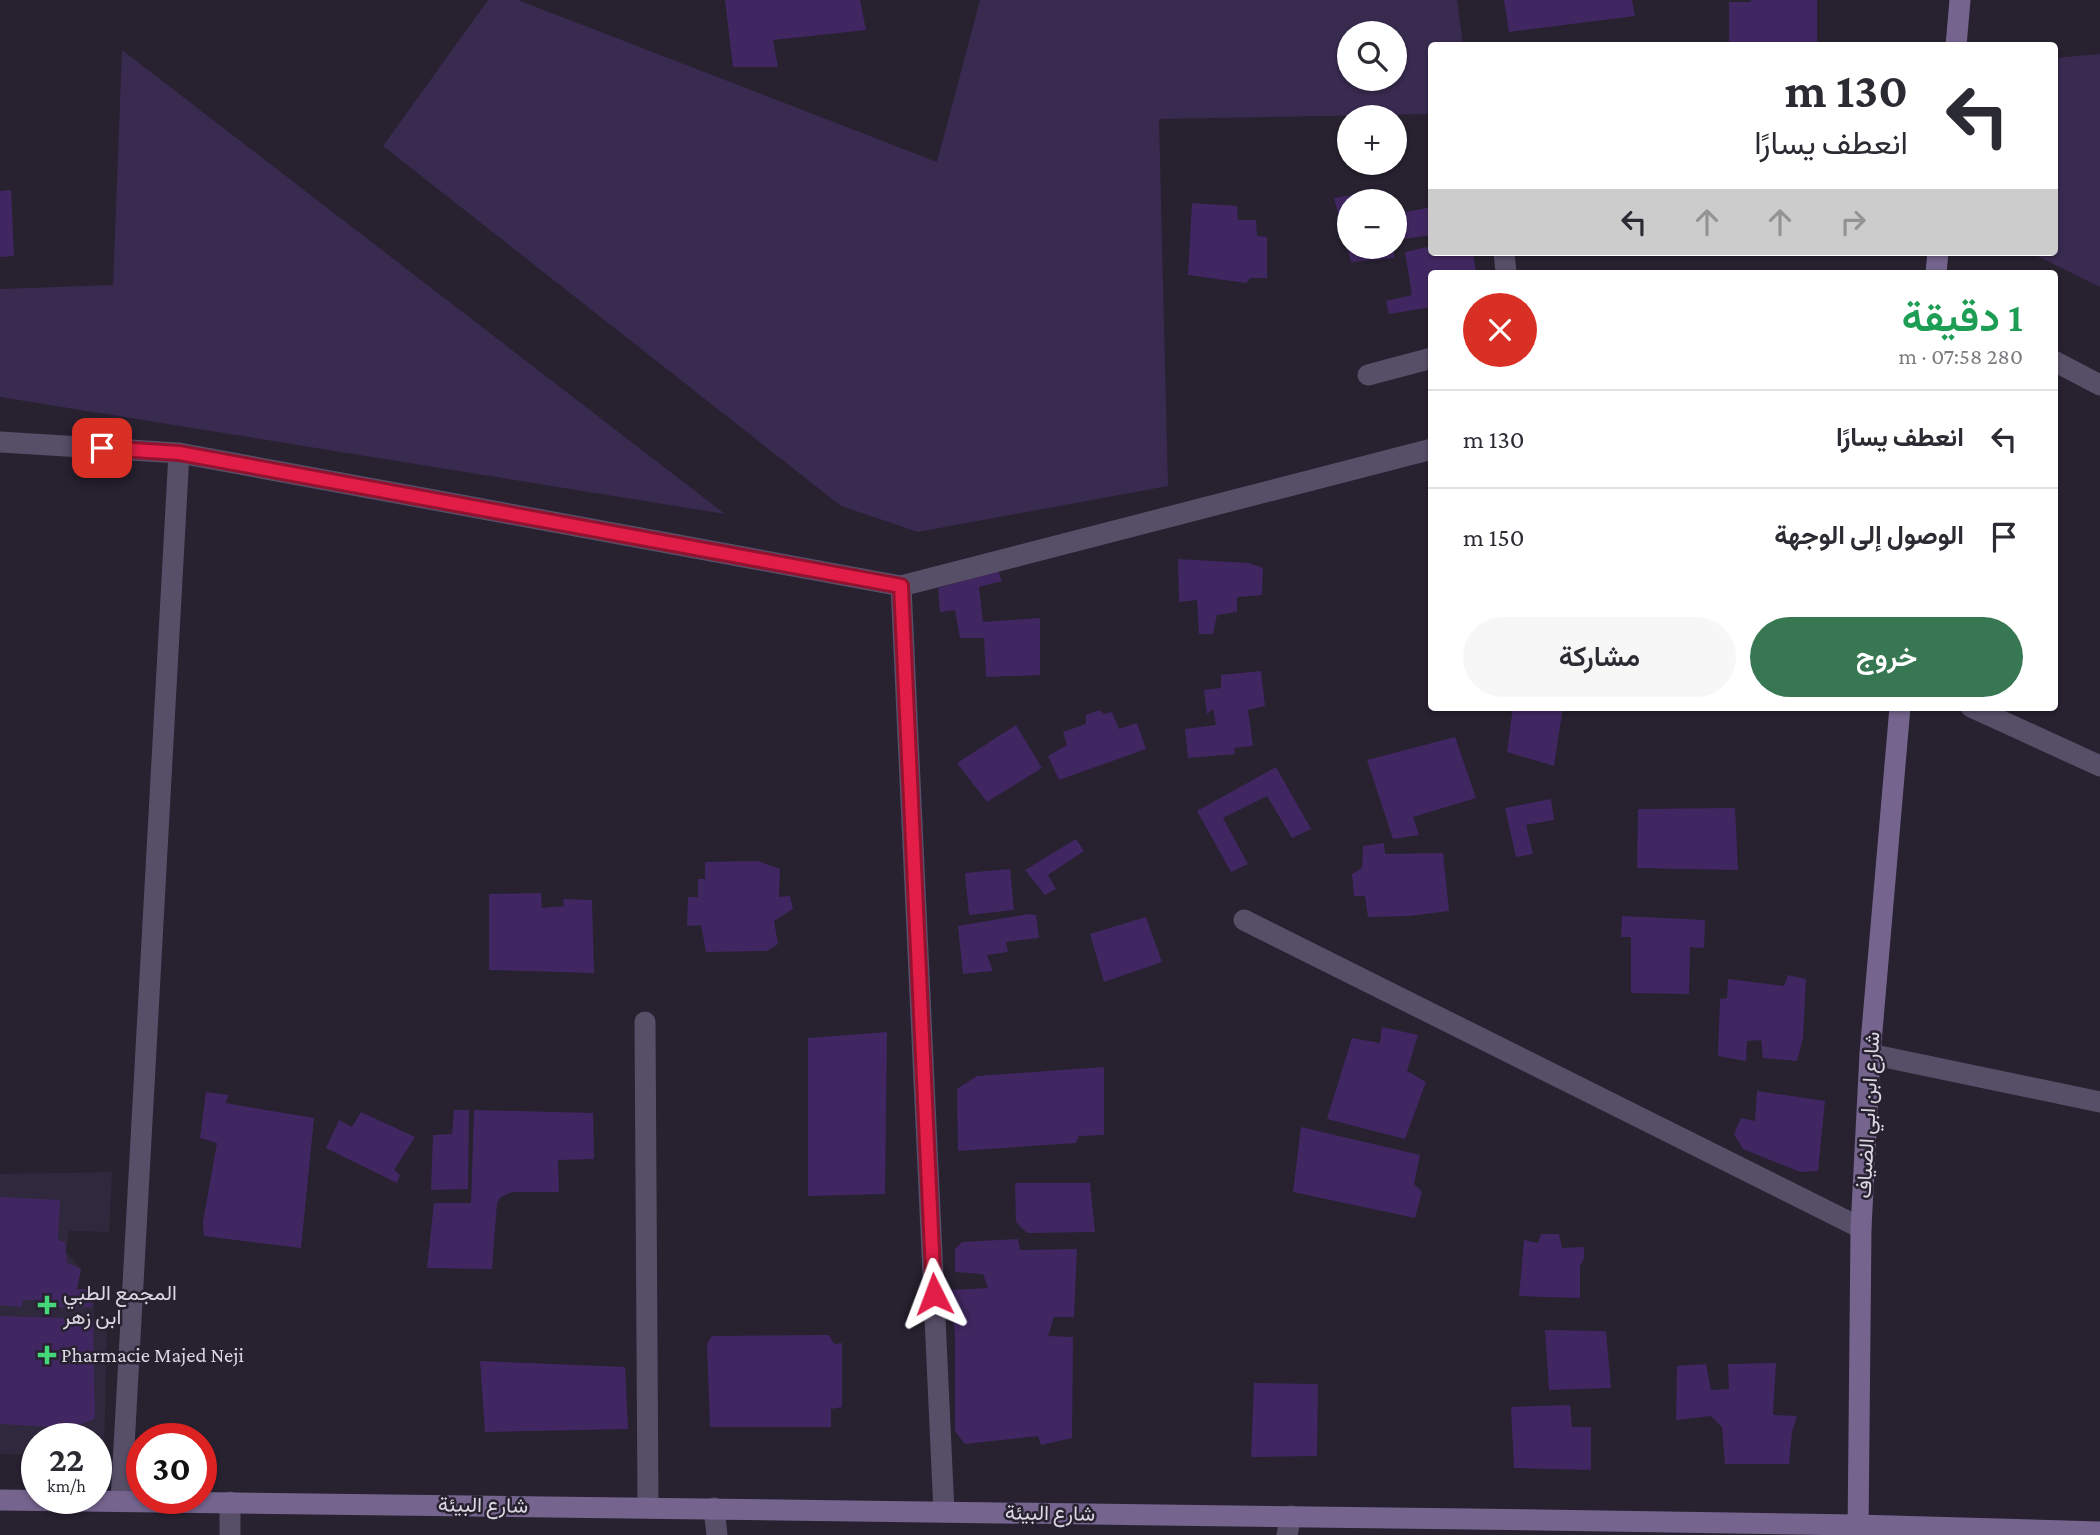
<!DOCTYPE html>
<html lang="ar">
<head>
<meta charset="utf-8">
<style>
  :root { --surface:#fff; --page:#f7f7f7; --text:#2b2b33; --muted:#7c7c81; --line:#e1e1e2; --accent:#377853 }
  body { margin:0; font-family:"Crimson Pro",Vazirmatn,serif; background:var(--page); color:var(--text); direction:rtl; height:100vh; display:flex; flex-direction:column; font-size:26px; white-space:nowrap }
  * { box-sizing:border-box; margin:0 }
  p { font-size:23px; color:var(--muted) }
  .icon { flex:none; width:38px; height:38px; fill:none; stroke:currentColor; stroke-width:2; stroke-linecap:round; stroke-linejoin:round }
  .map { position:relative; flex:1; overflow:hidden; direction:ltr }
  .details { position:absolute; left:1428px; top:270px; width:630px; height:441px; display:flex; flex-direction:column; background:var(--surface); border-radius:7px; box-shadow:0 2px 5px #0004; direction:rtl }
  .details>* { flex:none }
  .banner { position:absolute; left:1428px; top:42px; width:630px; height:214px; border-radius:7px; box-shadow:0 2px 5px #0004; direction:rtl; background:#fff; color:var(--text); overflow:hidden }
  .tools { position:absolute; left:1337px; top:21px; display:grid; gap:14px }
  .tools a { display:grid; place-items:center; width:70px; height:70px; border-radius:50%; background:var(--surface); box-shadow:0 2px 5px #0004; font-size:35px }
  .speed { position:absolute; left:21px; top:1423px; display:flex; gap:14px; font-size:35px; font-weight:700; text-align:center }
  .speed>* { display:grid; place-content:center; width:91px; height:91px; border-radius:50%; background:var(--surface); box-shadow:0 2px 5px #0004; line-height:1 }
  .speed small { font-size:18px; font-weight:400 }
  .speed .limit { border:10px solid #d22; background:#fff; color:#111 }
  .pin { position:absolute; display:grid; place-items:center; width:60px; height:60px; color:#fff; margin:-30px; border-radius:14px; box-shadow:0 4px 10px #0006 }
  .me { position:absolute; width:77px; margin:-38px; rotate:357deg; stroke-linejoin:round; filter:drop-shadow(0 0 5px #0008) }
  .turn { display:flex; align-items:center; gap:24px; height:147px; padding:0 35px; font-size:32px }
  .turn .icon { width:91px; height:91px; stroke-width:2.5 }
  .turn b { display:block; font-size:49px; line-height:60px }
  .lanes { display:flex; align-items:center; height:66px; padding:0 35px; background:#0003; justify-content:center; gap:35px; direction:ltr }
  .lanes .off { opacity:.35 }
  .round { display:grid; place-items:center; flex:none; width:74px; height:74px; border-radius:37px; background:var(--page) }
  .head { display:flex; align-items:center; justify-content:space-between; height:119px; padding:0 35px }
  h1 { font-size:42px; font-weight:600; line-height:52px; color:#1e9e55 }
  .action { display:flex; gap:14px; margin-top:auto; padding:14px 35px }
  .action a { flex:1; height:80px; border-radius:42px; background:var(--accent); color:#fff; font-size:28px; font-weight:600; line-height:80px; text-align:center }
  .action a+a { background:var(--page); color:var(--text) }
  ul { padding:0; list-style:none }
  li { display:flex; align-items:center; gap:21px; height:98px; padding:0 35px; border-top:2px solid var(--line) }
  li div { flex:1 }
  li b { display:block; font-size:26px }
  li em { font-style:normal }
  .map>svg:first-child { display:block }
</style>
</head>
<body>
<div class="map">
<svg width="2100" height="1535" viewBox="0 0 2100 1535">
  <rect width="100%" height="100%" fill="#272130"/>
  <path fill="#30283d" d="M112,1172L109,1232L69,1231L66,1252L81,1269L77,1289L95,1290L94,1319L107,1327L104,1457H96V1438H37V1455L0,1454V1174Z"/>
  <path fill="#392a4f" fill-rule="evenodd" d="M488,0H518L937,162L980,0H1457L1463,45L1432,46L1431,114L1159,119L1168,486L918,532L841,506L383,146ZM1349,33H1395V79H1349Z
    M122,50L725,514L0,397V289L113,285Z
    M2100,54V287L2029,252H2054L2055,58Z"/>
  <path fill="#412761" d="M725,0H860L866,30L773,40L778,67H733Z
    M1504,0H1632L1635,16L1509,32Z
    M1751,0H1817V46H1729V2H1751Z
    M11,190L14,256L0,257V191Z
    M1384,190L1385,201H1349V247H1394V258L1351,262L1334,198Z
    M1192,203L1237,206L1238,220H1256L1257,236L1267,237V278H1250L1246,283L1188,275Z
    M1432,207V235L1395,240V214Z
    M1432,246V252H1473L1476,273H1432V307L1389,314L1386,301L1412,295L1405,252Z
    M1178,559L1248,563L1263,568L1262,595L1237,597V612L1217,615L1213,634H1199L1197,600L1179,602Z
    M998,571L1002,581L979,587L983,622L1040,618V675L986,677L984,638H960L955,610L940,612L938,588Z
    M1261,671L1265,706L1248,710L1253,746L1234,748L1235,754L1188,758L1185,729L1216,725L1213,709L1207,714L1204,690L1221,688V675Z
    M1513,707H1563L1554,766L1507,752Z
    M1099,710L1104,714L1112,712L1119,729L1137,723L1146,749L1059,780L1048,756L1067,745L1063,732L1086,724V715Z
    M1016,725L1042,768L987,802L957,763Z
    M1455,737L1476,798L1413,817L1419,835L1393,839L1367,760Z
    M1276,767L1311,829L1292,838L1267,796L1223,818L1248,864L1231,872L1197,811Z
    M1551,799L1554,820L1526,825L1533,854L1516,857L1505,808Z
    M1735,808L1738,870L1637,868L1638,809Z
    M1076,839L1084,851L1048,875L1056,889L1045,895L1025,870Z
    M1384,843L1385,854L1443,853L1449,911L1409,916L1368,917L1365,896H1354L1352,874L1362,868L1363,846Z
    M758,861L780,869L779,897L790,896L793,909L774,921L778,944L767,951L706,952L701,925L687,926L688,897H698V879H705V862Z
    M1010,869L1014,910L969,915L965,873Z
    M541,893L542,908L564,906L563,899L592,900L594,973L489,970V894Z
    M1029,914L1036,915L1039,938L1006,942L1008,952L987,955L993,971L963,974L958,926Z
    M1622,916L1705,920L1704,948L1690,947L1689,994L1631,993V937H1621Z
    M1146,917L1162,962L1104,982L1090,934Z
    M1788,975L1806,979L1803,1038L1797,1061L1763,1058L1761,1040L1747,1041L1746,1061L1718,1056L1720,999L1727,998L1728,979L1784,986Z
    M1382,1027L1418,1035L1407,1071L1426,1082L1405,1139L1327,1119L1352,1038L1380,1043Z
    M887,1032L885,1194L808,1196V1038Z
    M1104,1067V1135L1079,1136L1076,1143L958,1151L957,1089L977,1076Z
    M1757,1091L1825,1101L1818,1171L1800,1172L1743,1149L1734,1134L1741,1118L1755,1121Z
    M206,1092L229,1095L225,1103L231,1104L314,1118L301,1248L204,1236L203,1222L217,1143L200,1138Z
    M454,1110H469L468,1189L431,1190L433,1135L452,1134Z
    M474,1110L593,1113L594,1159L558,1160L559,1192H512L501,1197L497,1203L492,1269L427,1268L434,1203H471Z
    M361,1112L415,1137L394,1170L400,1175L397,1183L326,1148L339,1120L352,1127Z
    M1301,1127L1420,1155L1414,1184L1422,1192L1415,1218L1293,1192Z
    M1015,1183H1090L1095,1232L1027,1233L1016,1222Z
    M0,1197L60,1200L58,1240L65,1242L67,1263L81,1269L77,1289L95,1290L92,1307L49,1308L41,1300H23L21,1307L0,1305Z
    M1541,1234H1559L1562,1248L1584,1247V1259L1580,1266V1298L1519,1296L1524,1240L1538,1243Z
    M1018,1239L1020,1250L1077,1249L1074,1317H1054L1048,1336L1073,1337L1072,1438L1041,1445L1038,1436L965,1444L955,1431V1336L950,1290L988,1288L983,1274L955,1272V1249L962,1242Z
    M0,1316L93,1319L95,1419L71,1428L0,1424Z
    M1545,1330L1606,1331L1611,1388L1549,1390Z
    M829,1335L834,1344L842,1343V1407L831,1409V1427H710L707,1344L712,1336Z
    M480,1361L625,1367L628,1429L485,1432Z
    M1776,1363L1773,1415L1797,1416L1792,1432L1789,1464H1725L1722,1427L1711,1416L1676,1420L1677,1366L1706,1364L1711,1390L1729,1389L1728,1364Z
    M1254,1383L1318,1384L1317,1456L1251,1457Z
    M1570,1405L1572,1427H1591V1470L1514,1468L1511,1407Z"/>
  <g fill="none" stroke-linecap="round" stroke-linejoin="round">
    <path stroke="#574e68" stroke-width="21" d="M1504,252L1506,273
      M2054,361L2100,385
      M1368,375L1432,358
      M0,442L179,453L901,586L1432,449
      M901,586L944,1512
      M1971,707L2100,766
      M1244,920L1861,1228
      M645,1022L648,1508
      M1870,1054L2100,1102
      M121,1501L179,453
      M230,1502V1535
      M714,1508L717,1535
      M1287,1535L1291,1516"/>
    <path stroke="#74648e" stroke-width="21" d="M1956,46L1960,0
      M1936,273L1938,252
      M0,1500L1471,1519L1857,1525L2100,1532
      M1858,1535L1861,1228L1870,1054L1900,707"/>
  </g>
  <g fill="none" stroke-linecap="round" stroke-linejoin="round">
    <g stroke="#92132f" stroke-width="18">
      <path id="route" d="M102,448L179,453L901,586L934,1294"/>
    </g>
    <use href="#route" stroke="#e11d48" stroke-width="12"/>
  </g>
  <g fill="#45d77a" stroke="#272130" stroke-width="2.5">
    <path d="M43.5 1294.5h7v7h7v7h-7v7h-7v-7h-7v-7h7z"/>
    <path d="M43.5 1344.5h7v7h7v7h-7v7h-7v-7h-7v-7h7z"/>
  </g>
  <g text-anchor="middle" dominant-baseline="central" stroke-width="5" stroke-linejoin="round" paint-order="stroke">
    <g font-size="21" fill="#dbd7e2" stroke="#272130">
      <text transform="translate(1868 1115) rotate(-87)">شارع ابن ابي الضياف</text>
      <text transform="translate(483 1505) rotate(1)">شارع البيئة</text>
      <text transform="translate(1050 1513) rotate(1)">شارع البيئة</text>
    </g>
    <g font-size="21" fill="#dbd7e2" stroke="#272130" text-anchor="start">
      <text x="63" y="1293">المجمع الطبي<tspan x="63" dy="24">ابن زهر</tspan></text>
      <text x="61" y="1355">Pharmacie Majed Neji</text>
    </g>
  </g>
</svg>
<div class="tools">
<a><svg class="icon" aria-label="search" viewBox="0 0 24 24"><circle cx="10" cy="10" r="6"/><path d="M15 15l6 6"/></svg></a>
<a>+</a>
<a>−</a>
</div>
<div class="speed"><div>22<small>km/h</small></div><div class="limit">30</div></div>
<div class="pin" style="left:102px;top:448px;background:#d93025"><svg class="icon" aria-label="arrive" viewBox="0 0 24 24"><path d="M6 21V4h12l-3 4 3 4H6"/></svg></div>
<svg class="me" style="left:934px;top:1294px" viewBox="-20 -20 40 40"><path d="M0-17L14 15 0 8-14 15z" fill="#e11d48" stroke="#fff" stroke-width="4"/></svg>
<div class="banner">
<div class="turn"><svg class="icon" aria-label="left" viewBox="0 0 24 24"><path d="M17 20v-9H6M10 6l-5 5 5 5"/></svg><div><b>130 m</b>انعطف يسارًا</div></div>
<div class="lanes"><svg class="icon" aria-label="left" viewBox="0 0 24 24"><path d="M17 20v-9H6M10 6l-5 5 5 5"/></svg><svg class="icon off" aria-label="ahead" viewBox="0 0 24 24"><path d="M12 20V5M6 11l6-6 6 6"/></svg><svg class="icon off" aria-label="ahead" viewBox="0 0 24 24"><path d="M12 20V5M6 11l6-6 6 6"/></svg><svg class="icon off" aria-label="right" viewBox="0 0 24 24"><path d="M7 20v-9h11M14 6l5 5-5 5"/></svg></div>
</div>
<section class="details">
<div class="head"><div><h1>1 دقيقة</h1><p>280 m · 07:58</p></div><a class="round" style="background:#d93025;color:#fff"><svg class="icon" aria-label="close" viewBox="0 0 24 24"><path d="M6 6l12 12M18 6L6 18"/></svg></a></div>
<ul>
<li><svg class="icon" aria-label="left" viewBox="0 0 24 24"><path d="M17 20v-9H6M10 6l-5 5 5 5"/></svg><div><b>انعطف يسارًا</b></div><em>130 m</em></li>
<li><svg class="icon" aria-label="arrive" viewBox="0 0 24 24"><path d="M6 21V4h12l-3 4 3 4H6"/></svg><div><b>الوصول إلى الوجهة</b></div><em>150 m</em></li>
</ul>
<div class="action"><a>خروج</a><a>مشاركة</a></div>
</section>
</div>
</body>
</html>
